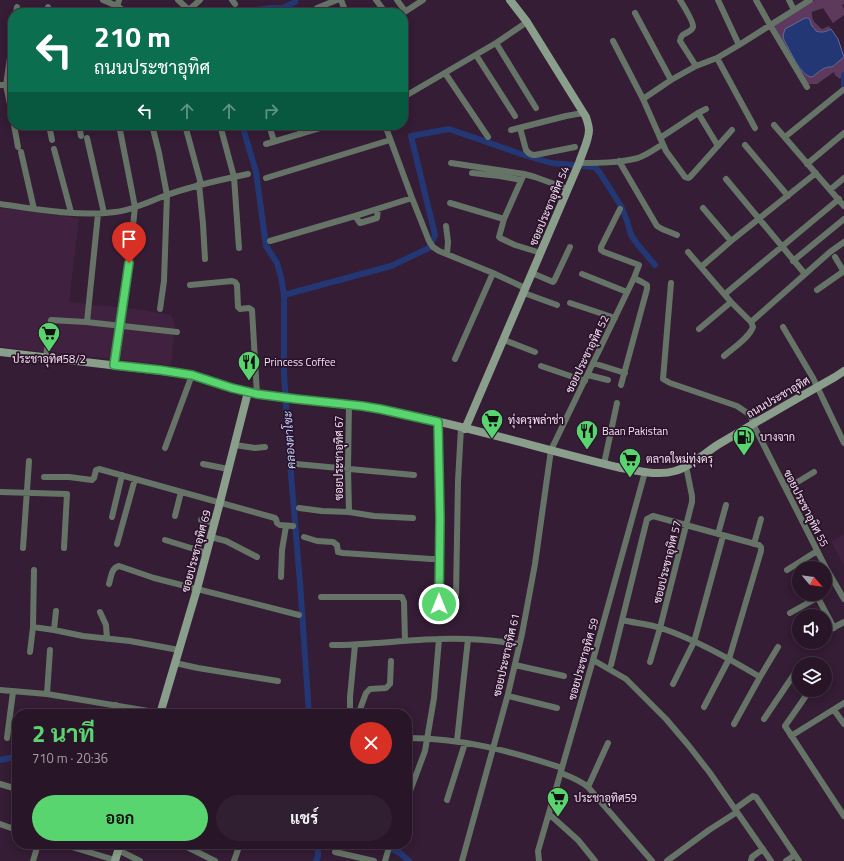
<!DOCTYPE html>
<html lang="th">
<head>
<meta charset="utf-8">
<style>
  :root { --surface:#281628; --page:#301f30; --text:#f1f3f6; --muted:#a59fa8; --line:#443545; --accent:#59d56f }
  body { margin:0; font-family:"Titillium Web",Sarabun,sans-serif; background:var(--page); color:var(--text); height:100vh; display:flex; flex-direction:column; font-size:15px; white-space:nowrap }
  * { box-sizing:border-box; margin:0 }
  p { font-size:13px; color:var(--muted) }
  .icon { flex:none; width:22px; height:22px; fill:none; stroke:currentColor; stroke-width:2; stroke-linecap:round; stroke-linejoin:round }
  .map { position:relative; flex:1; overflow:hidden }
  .details { position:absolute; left:12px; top:709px; width:400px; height:140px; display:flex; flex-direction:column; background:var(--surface); border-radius:16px; box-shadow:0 2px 10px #0003,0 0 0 1px var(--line) }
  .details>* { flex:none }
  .hud { position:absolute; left:8px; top:8px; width:400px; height:122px; border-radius:16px; box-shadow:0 2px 10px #0003,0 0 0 1px var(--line); background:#0b6e4f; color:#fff; overflow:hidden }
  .needle { width:26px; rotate:119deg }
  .tools { position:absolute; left:792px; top:561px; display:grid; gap:8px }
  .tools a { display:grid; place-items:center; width:40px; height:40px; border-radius:50%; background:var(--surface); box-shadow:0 2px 10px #0003,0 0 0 1px var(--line); font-size:20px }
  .pin { position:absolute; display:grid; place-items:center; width:34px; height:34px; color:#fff; margin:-41px -17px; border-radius:50% 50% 50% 0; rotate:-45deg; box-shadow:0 0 4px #0007 }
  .pin .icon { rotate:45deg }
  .me { position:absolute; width:44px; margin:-22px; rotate:0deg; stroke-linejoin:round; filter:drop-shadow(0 0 3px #0008) }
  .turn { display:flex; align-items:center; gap:14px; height:84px; padding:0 20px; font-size:18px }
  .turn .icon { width:52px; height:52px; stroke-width:2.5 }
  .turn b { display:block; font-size:28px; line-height:34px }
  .lanes { display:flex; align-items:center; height:38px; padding:0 20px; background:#0003; justify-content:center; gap:20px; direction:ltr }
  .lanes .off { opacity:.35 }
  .round { display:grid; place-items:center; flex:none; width:42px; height:42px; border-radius:21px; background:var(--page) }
  .overview { display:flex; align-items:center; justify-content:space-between; height:68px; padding:0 20px }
  h1 { font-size:24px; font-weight:700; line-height:30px; color:var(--accent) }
  .cta { display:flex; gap:8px; margin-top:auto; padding:8px 20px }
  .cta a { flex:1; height:46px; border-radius:24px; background:var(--accent); color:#111; font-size:16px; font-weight:700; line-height:46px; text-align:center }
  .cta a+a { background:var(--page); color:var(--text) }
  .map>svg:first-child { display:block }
</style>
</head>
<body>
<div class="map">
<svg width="844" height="861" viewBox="0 0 844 861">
  <rect width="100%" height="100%" fill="#351d35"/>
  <path fill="#402240" d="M0,208L79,218L69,302L142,310L171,315L175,325L171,365L0,347Z
    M844,534V565L831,542Z"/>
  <path fill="#5e395e" d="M815,0H844V4L842,5L844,9V15L833,23L823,8L812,12C811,20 816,24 822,29L829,26L831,29C826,32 822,33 816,31L812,26L809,18H805L799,22L812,77C819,72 824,66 832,67L844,57V72L840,79L835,75L834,72L817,84H808L774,28V24L780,20Z"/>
  <path fill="#233774" stroke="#626b9a" d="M805,18H809L812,26L816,31C822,33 826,32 831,29L838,39L844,57L832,67C824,66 819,72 812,77C800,76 790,50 784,40L783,36L785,29Z"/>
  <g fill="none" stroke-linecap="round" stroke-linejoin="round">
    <path stroke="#233774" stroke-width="6" d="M236,13L270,8H283L295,2V0
      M844,75V85
      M242,125L256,172L266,246L277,263L281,277L284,295V374L289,450L300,583L309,714
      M583,166L595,167L600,173L621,206L627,221L631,235L638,245L655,265
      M284,295L391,266L429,248L435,235L411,136L449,129L521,154L551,163L573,165
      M0,760L10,758H17
      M299,844L302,846L318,847
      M380,844L400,853L409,861
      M316,861L318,856V844"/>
    <path stroke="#667467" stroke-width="6" d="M103,0L117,6L127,13
      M178,0L188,9L191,8L200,0
      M232,0L235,4
      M341,0L346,13
      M376,0L386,13
      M397,0L405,11
      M680,0C683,5 694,22 693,27C691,34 681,31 680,41L696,66
      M718,0L739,45
      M756,0L770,25L807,87
      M789,0L794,10
      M16,13L17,7
      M47,13L48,7
      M115,13L119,0
      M318,13L317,8L337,0
      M403,13L423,0
      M635,13L671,80
      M13,37L6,85L13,119
      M613,41L643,99L666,151L685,177L688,178L690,177L732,130
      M496,43L536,108
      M476,55L515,116
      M717,58L755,128
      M445,73L488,137
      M0,85H13
      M407,95L496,43L527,22
      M643,99L671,80L696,66L717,58L739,45L810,0
      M698,113L718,146
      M14,125L18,147
      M49,125L52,140
      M79,125L81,136
      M152,125L159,153L167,195L164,281L160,309
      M185,125L201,184
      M220,125L234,177L248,174
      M269,125L274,141
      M298,125L301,134
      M385,125L412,198L429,241L433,247L439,251L493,273L525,288
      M774,125L844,206
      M520,128L526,150C528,153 531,155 535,155L575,147
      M511,130L566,116L583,113
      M785,137L843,90
      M87,138L104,213
      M660,138L698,113L706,109
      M266,144L330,125
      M745,145L788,196
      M54,149L71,212
      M21,152L34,209
      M619,161L657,226L662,229L677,235
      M451,163L524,174L535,177L568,189
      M579,163C599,163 619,163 638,158C647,155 655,149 663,144
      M807,164L844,133
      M472,173L500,176L521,180
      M266,178L390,140
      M726,179L805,274
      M199,184L203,224L205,259
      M831,189L844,178
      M450,203L504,219L524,174
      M0,204C36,209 79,217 115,212C133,210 150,201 167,195C189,187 211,182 234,177L239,248
      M703,208L731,241
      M355,216L360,223L377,218L378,209
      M504,219L499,237L500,238L515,245L541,253
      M446,226L448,242L447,254
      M270,241L355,216L412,198
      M688,252L731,302L751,322L753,327C749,338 733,348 724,356
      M835,257L844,272
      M793,261L844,219
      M701,267L731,241L816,173
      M532,273L553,282L554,281L570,247
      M582,274L627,292
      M671,283L663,379L670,383L737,406L749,414L752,419L753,424L826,568L844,599
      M190,285L232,281L235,282L237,285L238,307L240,309L249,308L252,310L257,394
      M817,290L844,271
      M524,293L557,305
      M725,294L839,199
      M570,303L615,318
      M87,322L98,214
      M751,322L830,252L844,242
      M783,327L813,378L844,443
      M699,329L731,302
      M504,340L535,352
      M46,357L51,320L86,322L177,332
      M455,359L493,273
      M593,363L625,373
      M114,365L129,263L135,207L119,125
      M541,366L585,381
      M588,375L608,380
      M621,385L647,289V285L642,282L634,278
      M438,422L440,518L439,604
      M235,445L255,448L265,447
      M165,448L192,375
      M203,464L228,469
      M296,464L414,475
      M604,464L617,403
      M44,477H69L92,480L94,478L96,470L99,469L275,518L276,519L277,523L280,525L293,526
      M786,489L814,472
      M0,492L67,494L64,548
      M299,508L322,511L349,512L374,516L413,518
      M349,512L348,468L349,405
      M175,516L181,492
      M112,517L122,475
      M201,520L215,523
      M718,534L726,505
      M211,537L226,541L257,557
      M304,537L317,541L333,542L337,545L338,552L343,553L431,559H439
      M165,540L207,553
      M117,544L135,479
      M754,544L761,519
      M23,548L29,461
      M787,570L817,551
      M281,577L282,550L286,526
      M109,584C111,578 111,568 119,566L154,578L299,615
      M321,597H402L404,602L405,641
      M439,597L453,598L456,595L458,481L461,428
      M818,598L834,628
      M100,612L106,625L107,639
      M790,613L824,594
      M622,620C635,623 648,624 661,628C696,640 728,658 760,677
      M33,627L54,630L83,636L130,641L179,650
      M54,630L56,611
      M825,632L844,622
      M332,645C368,645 403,640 439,639C466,638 493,640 519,644
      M30,652L33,627L34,570
      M593,660L626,679L666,719L689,746L710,773L771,861
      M650,662L660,628L692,502V496L686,466
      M175,663L198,668L278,681
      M515,665L564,676
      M611,665L647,519L653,516L759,545L761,547V551L729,659L704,707
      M673,684L694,642L723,536
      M0,690L47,694L160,713
      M810,690L785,726L844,816
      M47,694L50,650
      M508,696L557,708
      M834,710L844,724
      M115,714L116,705
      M350,714V697L355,645
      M354,714L359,712L366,693L370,689L386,688L390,684L391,661
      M764,719L799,667
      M734,724L760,677L778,647
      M791,736L844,703
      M7,738L13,692
      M407,738C462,738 511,751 562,768
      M457,741L468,639
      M561,773C571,777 580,780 588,787L652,861
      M0,784L17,789
      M588,787L608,743
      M407,799L425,751L434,698L439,639
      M447,800L465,743
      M735,809L753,796L756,797L799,861
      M549,814L578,840L595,861
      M0,824L17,830
      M62,844L115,860
      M181,844L215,861
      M223,844L226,846
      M118,850L140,861
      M335,852L374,861
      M33,861L38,844
      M234,861L240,844
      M385,861L390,844
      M462,861L508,694L522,634L535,564L551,450L634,278L639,265L604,252L601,250V247L620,209
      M539,861L538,851L593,660L645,472
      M667,861L709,830L737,812
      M751,861L752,857L763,849
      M786,861L795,855"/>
    <path stroke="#8a9f8b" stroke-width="8" d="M0,352L178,373C202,376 224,387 248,392C291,402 336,401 380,409C461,424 541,449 621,468C639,471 658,476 675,471C690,467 706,452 719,444C758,421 796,399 835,377L844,371
      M465,429L579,163C582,153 589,140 589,130C589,125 587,121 586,117L527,22L510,0
      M160,714L197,589L220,502L248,392
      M115,861L120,844"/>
  </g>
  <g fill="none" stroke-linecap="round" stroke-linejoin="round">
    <g stroke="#3a8a48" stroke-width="10">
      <path id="route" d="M129,263L114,365L160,370L192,375L232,388L257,394L296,399L362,406L380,409L438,422L440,518L439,604"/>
    </g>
    <use href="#route" stroke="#59d56f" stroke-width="7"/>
  </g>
  <defs>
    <g id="supermarket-pin" transform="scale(1.15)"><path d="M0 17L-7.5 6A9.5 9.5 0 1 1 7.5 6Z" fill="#59d56f" stroke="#2b132b"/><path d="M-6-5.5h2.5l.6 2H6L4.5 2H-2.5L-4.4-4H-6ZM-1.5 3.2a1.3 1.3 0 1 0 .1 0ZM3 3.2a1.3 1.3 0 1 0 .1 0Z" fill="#111"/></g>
    <g id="restaurant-pin" transform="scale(1.15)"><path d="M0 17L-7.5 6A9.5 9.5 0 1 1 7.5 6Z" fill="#59d56f" stroke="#2b132b"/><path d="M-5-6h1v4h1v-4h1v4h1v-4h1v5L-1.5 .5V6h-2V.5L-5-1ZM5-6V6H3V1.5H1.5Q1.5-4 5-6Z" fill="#111"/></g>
    <g id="fuel-pin" transform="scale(1.15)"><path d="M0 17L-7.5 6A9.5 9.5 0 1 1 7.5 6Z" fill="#59d56f" stroke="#2b132b"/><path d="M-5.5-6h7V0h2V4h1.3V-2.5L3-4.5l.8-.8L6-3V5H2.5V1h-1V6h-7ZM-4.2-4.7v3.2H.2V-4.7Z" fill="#111"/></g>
  </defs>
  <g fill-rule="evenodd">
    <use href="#supermarket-pin" x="49" y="333"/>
    <use href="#restaurant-pin" x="249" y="362"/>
    <use href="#supermarket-pin" x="492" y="420"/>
    <use href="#restaurant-pin" x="587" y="431"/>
    <use href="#fuel-pin" x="744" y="437"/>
    <use href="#supermarket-pin" x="630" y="459"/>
    <use href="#supermarket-pin" x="558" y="798"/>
  </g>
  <g text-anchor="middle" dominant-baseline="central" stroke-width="3.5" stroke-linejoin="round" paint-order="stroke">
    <g font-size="11" fill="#f4e3f3" stroke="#2b132b">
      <text transform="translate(549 206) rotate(-67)">ซอยประชาอุทิศ 54</text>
      <text transform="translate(587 354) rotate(-64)">ซอยประชาอุทิศ 52</text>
      <text transform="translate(778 397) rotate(-30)">ถนนประชาอุทิศ</text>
      <text transform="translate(339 458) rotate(-90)">ซอยประชาอุทิศ 67</text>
      <text transform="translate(806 508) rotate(63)">ซอยประชาอุทิศ 55</text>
      <text transform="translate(196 551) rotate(-75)">ซอยประชาอุทิศ 69</text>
      <text transform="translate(667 562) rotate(-76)">ซอยประชาอุทิศ 57</text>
      <text transform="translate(506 655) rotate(-77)">ซอยประชาอุทิศ 61</text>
      <text transform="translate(583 659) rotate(-74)">ซอยประชาอุทิศ 59</text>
    </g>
    <g font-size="11" fill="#f4e3f3" stroke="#2b132b" text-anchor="start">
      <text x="49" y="359" text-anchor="middle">ประชาอุทิศ58/2</text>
      <text x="264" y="362">Princess Coffee</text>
      <text x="508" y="420">ทุ่งครุพล่าช่า</text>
      <text x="602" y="431">Baan Pakistan</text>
      <text x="760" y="437">บางจาก</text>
      <text x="646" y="459">ตลาดใหม่ทุ่งครุ</text>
      <text x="574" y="798">ประชาอุทิศ59</text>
    </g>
    <g font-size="12" font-style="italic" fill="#becef3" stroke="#2b132b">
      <text transform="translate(289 440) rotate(-94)">คลองตาโซะ</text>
    </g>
  </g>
</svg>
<div class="tools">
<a><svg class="needle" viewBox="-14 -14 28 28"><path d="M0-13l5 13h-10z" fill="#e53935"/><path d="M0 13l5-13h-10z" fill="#a59fa8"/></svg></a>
<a><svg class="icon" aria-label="sound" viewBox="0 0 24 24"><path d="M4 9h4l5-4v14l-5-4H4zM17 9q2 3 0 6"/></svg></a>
<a><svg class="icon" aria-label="layers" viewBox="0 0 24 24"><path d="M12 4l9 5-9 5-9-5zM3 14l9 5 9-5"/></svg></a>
</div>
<div class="pin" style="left:129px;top:263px;background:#d93025"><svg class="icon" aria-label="arrive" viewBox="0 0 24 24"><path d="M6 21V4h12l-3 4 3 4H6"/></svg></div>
<svg class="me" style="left:439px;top:604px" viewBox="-20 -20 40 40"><circle r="17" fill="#59d56f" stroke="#fff" stroke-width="3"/><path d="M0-11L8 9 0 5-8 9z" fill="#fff"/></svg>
<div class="hud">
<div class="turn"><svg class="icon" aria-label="left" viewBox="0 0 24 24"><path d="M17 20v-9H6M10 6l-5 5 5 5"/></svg><div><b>210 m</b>ถนนประชาอุทิศ</div></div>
<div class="lanes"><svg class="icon" aria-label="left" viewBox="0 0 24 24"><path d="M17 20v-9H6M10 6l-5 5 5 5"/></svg><svg class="icon off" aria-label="ahead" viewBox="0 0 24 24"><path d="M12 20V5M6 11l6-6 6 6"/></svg><svg class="icon off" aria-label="ahead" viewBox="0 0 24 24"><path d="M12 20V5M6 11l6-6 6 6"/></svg><svg class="icon off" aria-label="right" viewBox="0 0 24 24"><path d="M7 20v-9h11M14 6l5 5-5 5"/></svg></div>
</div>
<section class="details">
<div class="overview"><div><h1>2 นาที</h1><p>710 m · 20:36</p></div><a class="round" style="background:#d93025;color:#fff"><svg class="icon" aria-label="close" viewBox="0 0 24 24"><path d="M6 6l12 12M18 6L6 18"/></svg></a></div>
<div class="cta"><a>ออก</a><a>แชร์</a></div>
</section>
</div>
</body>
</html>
